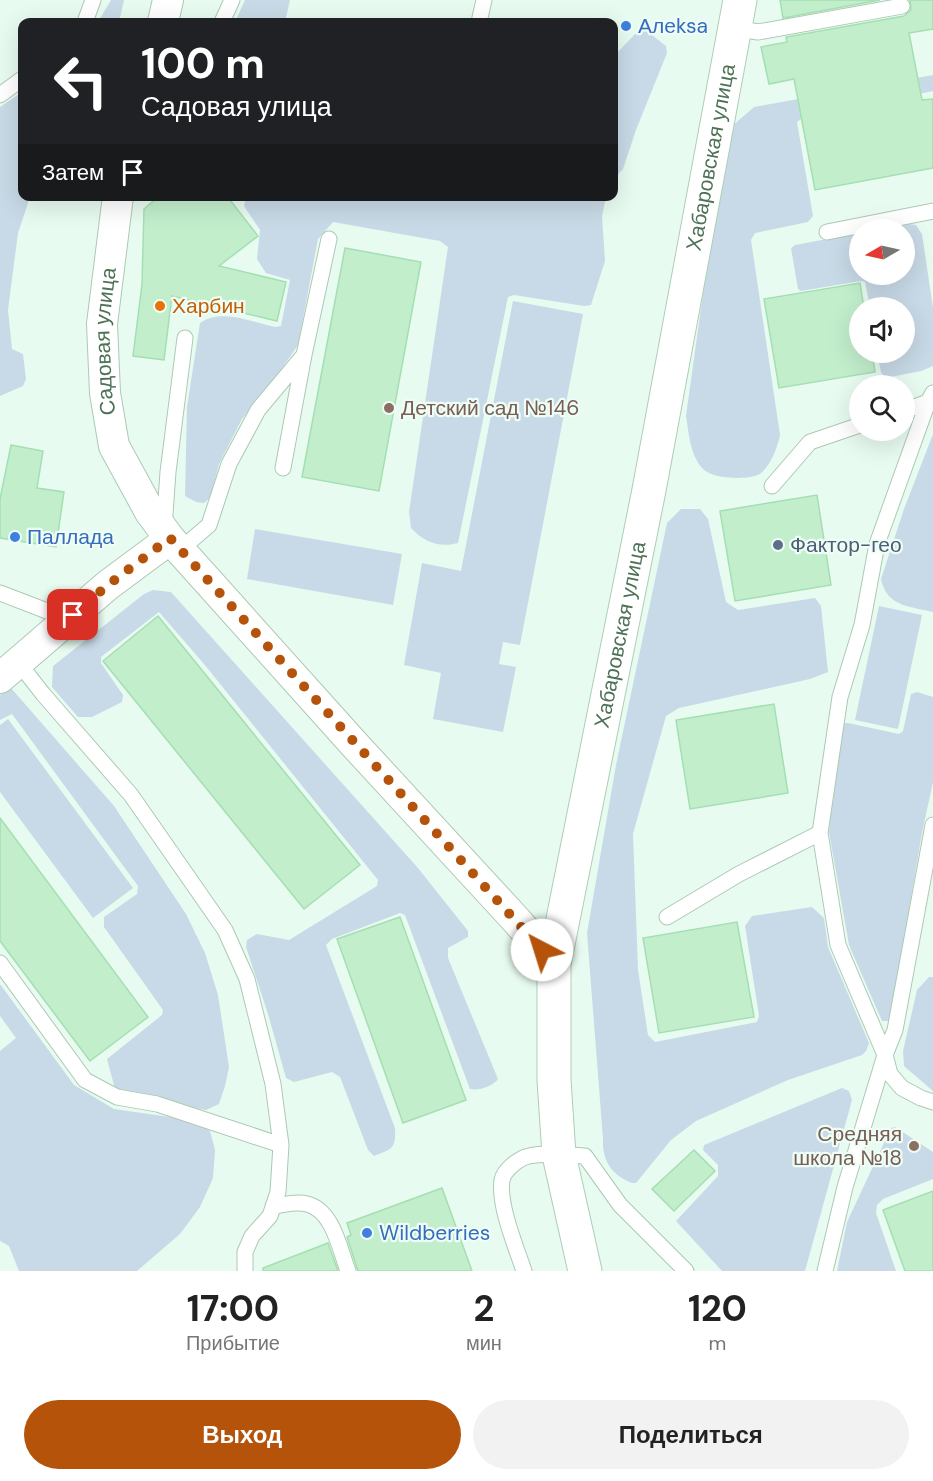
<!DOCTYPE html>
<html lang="ru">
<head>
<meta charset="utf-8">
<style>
  :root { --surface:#fff; --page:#f2f2f2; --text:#222; --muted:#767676; --accent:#b45309 }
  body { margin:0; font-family:"DM Sans",sans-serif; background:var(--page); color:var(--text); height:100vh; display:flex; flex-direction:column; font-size:22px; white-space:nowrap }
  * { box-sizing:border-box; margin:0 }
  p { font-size:20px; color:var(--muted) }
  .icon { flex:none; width:33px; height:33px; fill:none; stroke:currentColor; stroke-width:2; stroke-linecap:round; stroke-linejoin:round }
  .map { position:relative; height:1271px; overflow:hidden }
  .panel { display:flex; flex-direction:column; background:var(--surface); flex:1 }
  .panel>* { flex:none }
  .banner { position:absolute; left:18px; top:18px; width:600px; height:183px; border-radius:12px; box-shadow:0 6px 24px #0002; background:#202124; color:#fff; overflow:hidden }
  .needle { width:39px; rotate:261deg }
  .controls { position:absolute; left:849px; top:219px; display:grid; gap:12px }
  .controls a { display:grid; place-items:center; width:66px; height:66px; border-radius:50%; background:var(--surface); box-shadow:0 6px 24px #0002; font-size:30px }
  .pin { position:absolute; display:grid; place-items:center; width:51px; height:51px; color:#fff; margin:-26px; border-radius:12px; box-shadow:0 3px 9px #0006 }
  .me { position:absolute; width:66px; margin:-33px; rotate:320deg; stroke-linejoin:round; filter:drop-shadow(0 0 4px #0008) }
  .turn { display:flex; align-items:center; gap:21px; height:126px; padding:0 24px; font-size:27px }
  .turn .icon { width:78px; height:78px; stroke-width:2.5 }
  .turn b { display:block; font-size:42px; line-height:51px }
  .then { display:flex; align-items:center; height:57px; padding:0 24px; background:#0003; gap:12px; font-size:22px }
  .eta { display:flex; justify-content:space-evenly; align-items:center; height:102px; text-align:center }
  .eta b { font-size:36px; font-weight:700; line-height:42px }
  .button { display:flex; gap:12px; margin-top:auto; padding:12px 24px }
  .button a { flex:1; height:69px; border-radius:36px; background:var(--accent); color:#fff; font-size:24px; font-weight:700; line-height:69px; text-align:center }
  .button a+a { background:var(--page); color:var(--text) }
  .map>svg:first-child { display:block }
</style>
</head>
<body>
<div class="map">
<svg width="933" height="1271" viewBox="0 0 933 1271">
  <rect width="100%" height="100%" fill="#e8fbf0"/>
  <path fill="#c8dae7" d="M111,0H124L119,22H98Z
    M245,0H290L285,22H235Z
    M638,31H647L666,46L667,53L636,130L623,169L614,179V56Z
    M933,75V91L801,119L797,122L813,216L808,222L755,233L751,240L780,435C778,446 771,465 761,473C751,481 712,479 703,469C690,455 689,434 686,416L718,185L731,127L754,107Z
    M22,92V196L30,197L18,233L8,310L12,349L23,354L26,379L23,386L0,396V107Z
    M246,197H606L602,216L605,261L591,305L584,306L514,295L508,297L458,543C439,548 424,542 411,528L409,512L448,247L440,241L333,222L318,239L298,345L272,383L242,419L219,464L210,498L204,503L196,502L185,496L187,407L200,323C222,308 251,322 275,327L281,326L290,280L266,273L257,259L260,230L244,206Z
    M909,224L916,225L922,234L933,308V366L921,371L885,378L881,372L877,353L904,352V308L870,307L865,282L861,281L801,291L798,289L791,248L795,245L859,233L860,274H904V230L881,229Z
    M513,301L583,314L520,645L503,642L499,664L516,667L503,732L433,719L441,673L404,665L422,563L461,571Z
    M933,434V612C909,606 887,607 881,579L904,509Z
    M681,509H700L708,519L726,602L738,610L815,598L821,606L828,672L810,679L679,708L666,716L633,834L638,970L648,1035L655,1042L757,1022L759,1016L745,926L752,916L812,907L824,918L828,947L869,1043L866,1051L862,1055L788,1080L696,1121L671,1140L636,1183H632C611,1175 602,1160 603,1139L587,933L616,765L667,523Z
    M255,529L402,554L393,605L247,579Z
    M153,590L171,592L418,868L468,931V937L448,948V958L498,1079C493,1086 479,1091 470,1089L405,915L400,913L332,939L326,945L395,1128C396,1149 392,1149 374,1156L368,1150L340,1077L332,1072L294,1082L286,1078L268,1014L246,947L247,940L257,934L289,940L377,886L378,880L204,664L159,612L101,657V663L123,695L122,702L92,717H78L52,687L53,666L144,594Z
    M879,606L922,615L898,729L855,720Z
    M11,688L114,806L186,914L205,953L218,995L229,1067L225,1086L219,1104L206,1110L124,1095L115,1089L107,1059L162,1015L163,1010L104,927V917L137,894L138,886L12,714L0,720V695Z
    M917,692L933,697V782L922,833L890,1021H882L849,945L829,832L837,735L841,723H848L899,734L903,731L911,694Z
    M8,719L133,888L93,918L0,792V725Z
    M929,977H933V1091L904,1066L903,1051L917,990Z
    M0,984L74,1085L114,1109L198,1121L210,1131L215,1150L213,1178L200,1207L180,1234L137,1271H19L9,1246L0,1241V1051L16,1038L0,1016Z
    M842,1088L849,1091L852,1100L805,1271H722L676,1221L718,1176V1165L703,1150L704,1145Z
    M895,1127L933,1152V1179L883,1199L877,1205L876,1213L896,1271H837L847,1222L891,1128Z"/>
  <path fill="#c2eecc" stroke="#a4dfb1" stroke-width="1.5" d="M780,0H880L783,18Z
    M910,0H933V29L909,33L922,100L933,99V168L815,190L794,79L769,84L761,47L787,42L786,37L904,16L911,10Z
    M159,196H227L258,236L219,266L286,282L277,321L172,296L164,360L133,356L142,284L144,209Z
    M345,248L421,262L379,491L302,477Z
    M860,283L864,308H860V352H872L875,372L779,388L764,299Z
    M11,445L43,451L37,488L64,492L56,547L0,538V499Z
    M817,495L831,585L735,601L720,511Z
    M158,616L360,865L304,909L103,661Z
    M774,704L788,793L690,809L676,720Z
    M0,818L148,1017L90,1061L0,941Z
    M400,917L466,1100L403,1123L337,939Z
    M737,922L754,1017L659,1033L643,938Z
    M694,1150L715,1171L674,1211L652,1189Z
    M442,1188L472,1271H358L347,1237L351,1235L347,1223Z
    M933,1191V1271H905L883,1210Z
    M328,1243L338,1271H263V1268Z"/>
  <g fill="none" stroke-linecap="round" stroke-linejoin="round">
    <g stroke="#acc9b4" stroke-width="17">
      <path id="lane" d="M85,22L93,0
        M222,22L232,0
        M479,22L484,0
        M734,28L758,32L902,6
        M0,95L22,79
        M827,232L933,211
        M933,393L928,402L877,544L862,625L840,697L820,833L838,945L885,1055L890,1074L902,1088L921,1098L933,1102
        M904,411L928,402
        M283,468L304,355L329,239
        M772,486L810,442L860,425
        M164,528L168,472L185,338
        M180,550L209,525L229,464L258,410L304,355
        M0,593L60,616L70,615
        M18,662L43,694L131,795L225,930L247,979L273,1084L281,1145L278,1192L270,1216L252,1236L245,1252V1271
        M667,917L739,874L820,833
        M0,963L85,1080L117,1097L157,1104L281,1145
        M273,1206C284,1205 296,1201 307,1204C333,1210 340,1250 348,1271
        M524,1271C516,1247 498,1204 502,1180C504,1170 519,1158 529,1156C546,1152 568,1155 585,1156L620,1205L686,1271
        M825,1271L845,1187L885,1055L895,1030L933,825"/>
    </g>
    <g stroke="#acc9b4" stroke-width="32">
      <g id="street">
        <path d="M163,22L168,0"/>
        <path d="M170,539L354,744L517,921L554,964"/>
        <path id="s1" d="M0,678L108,585L170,539L150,512L114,446L105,393L102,324L118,196"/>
      </g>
    </g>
    <g stroke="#adceb6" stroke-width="35">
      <g id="secondary">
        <path id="s2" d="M585,1271L559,1155L554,1080V964L649,490L740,0"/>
      </g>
    </g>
    <use href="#lane" stroke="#fff" stroke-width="15"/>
    <use href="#street" stroke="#fff" stroke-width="30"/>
    <use href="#secondary" stroke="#fff" stroke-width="33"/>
  </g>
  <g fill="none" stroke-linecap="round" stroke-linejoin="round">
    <path stroke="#b45309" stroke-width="10" stroke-dasharray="0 18" d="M73,615L108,585L170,538L542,950"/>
  </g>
  <g fill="#3f7fe0" stroke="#eefdf5" stroke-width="2">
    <circle cx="626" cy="26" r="6"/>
    <circle cx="15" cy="537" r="6"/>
    <circle cx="367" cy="1233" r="6"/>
  </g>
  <circle fill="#e8710a" stroke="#eefdf5" stroke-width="2" cx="160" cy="306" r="6"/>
  <g fill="#8d6e63" stroke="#eefdf5" stroke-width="2">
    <circle cx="389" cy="408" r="6"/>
    <circle cx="914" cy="1146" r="6"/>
  </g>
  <circle fill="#5c6f8a" stroke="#eefdf5" stroke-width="2" cx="778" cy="545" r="6"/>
  <g text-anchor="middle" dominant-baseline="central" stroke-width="4.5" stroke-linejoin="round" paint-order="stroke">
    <g font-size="21" fill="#366cbe" stroke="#eefdf5" text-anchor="start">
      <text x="638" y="26">Алеksa</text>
      <text x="27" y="537">Паллада</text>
      <text x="379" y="1233">Wildberries</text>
    </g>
    <g font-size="21" fill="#4e7255" stroke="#eefdf5">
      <text stroke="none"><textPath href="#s2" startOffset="1132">Хабаровская улица</textPath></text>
      <text stroke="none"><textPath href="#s1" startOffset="434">Садовая улица</textPath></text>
      <text stroke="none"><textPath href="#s2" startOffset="646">Хабаровская улица</textPath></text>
    </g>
    <g font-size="21" fill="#c56008" stroke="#eefdf5" text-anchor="start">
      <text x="172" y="306">Харбин</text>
    </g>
    <g font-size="21" fill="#785e54" stroke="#eefdf5" text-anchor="start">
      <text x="401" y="408">Детский сад №146</text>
      <text x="902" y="1134" text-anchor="end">Средняя<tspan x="902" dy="24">школа №18</tspan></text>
    </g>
    <g font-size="21" fill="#4e5e75" stroke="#eefdf5" text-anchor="start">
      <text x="790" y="545">Фактор-гео</text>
    </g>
  </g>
</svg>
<div class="controls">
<a><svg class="needle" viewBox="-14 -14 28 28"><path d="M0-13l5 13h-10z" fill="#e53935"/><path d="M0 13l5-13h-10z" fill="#767676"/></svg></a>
<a><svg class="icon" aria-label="sound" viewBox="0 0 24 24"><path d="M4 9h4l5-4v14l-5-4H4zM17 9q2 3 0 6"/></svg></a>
<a><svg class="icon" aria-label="search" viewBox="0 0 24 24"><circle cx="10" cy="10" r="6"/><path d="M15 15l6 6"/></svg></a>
</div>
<div class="pin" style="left:73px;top:615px;background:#d93025"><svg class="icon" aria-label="arrive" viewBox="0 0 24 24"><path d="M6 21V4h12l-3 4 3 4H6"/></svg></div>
<svg class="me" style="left:542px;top:950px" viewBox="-20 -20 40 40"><circle r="19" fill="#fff"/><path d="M0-13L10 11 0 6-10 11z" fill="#b45309"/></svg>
<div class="banner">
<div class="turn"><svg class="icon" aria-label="left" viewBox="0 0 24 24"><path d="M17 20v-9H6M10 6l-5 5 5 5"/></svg><div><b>100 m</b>Садовая улица</div></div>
<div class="then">Затем<svg class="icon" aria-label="arrive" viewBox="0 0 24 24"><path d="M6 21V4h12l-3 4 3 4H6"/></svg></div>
</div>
</div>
<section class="panel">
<div class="eta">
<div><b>17:00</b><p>Прибытие</p></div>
<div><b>2</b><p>мин</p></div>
<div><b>120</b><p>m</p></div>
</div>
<div class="button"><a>Выход</a><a>Поделиться</a></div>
</section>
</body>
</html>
